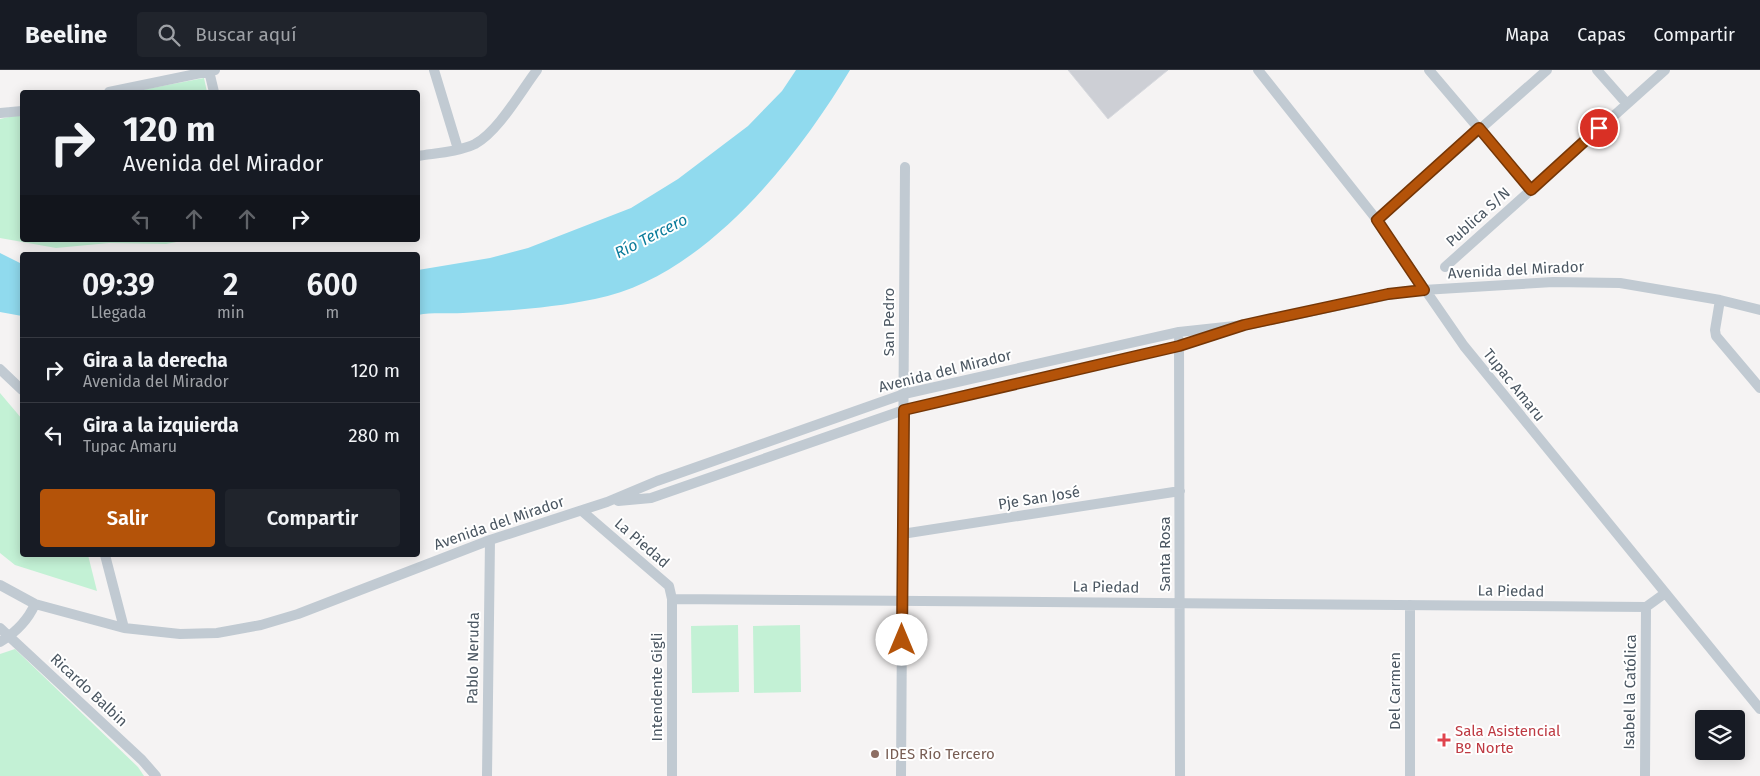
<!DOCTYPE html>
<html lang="es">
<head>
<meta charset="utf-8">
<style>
  :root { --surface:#171b24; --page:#20242c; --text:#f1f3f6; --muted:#9ea1a6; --line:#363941; --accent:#b45309 }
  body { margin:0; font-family:"Fira Sans",sans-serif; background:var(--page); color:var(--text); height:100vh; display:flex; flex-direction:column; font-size:19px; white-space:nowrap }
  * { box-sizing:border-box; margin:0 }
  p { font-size:16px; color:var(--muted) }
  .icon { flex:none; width:28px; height:28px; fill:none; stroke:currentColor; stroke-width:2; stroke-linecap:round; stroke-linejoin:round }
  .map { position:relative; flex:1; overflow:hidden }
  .details { position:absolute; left:20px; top:182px; width:400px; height:305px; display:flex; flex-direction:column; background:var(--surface); border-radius:5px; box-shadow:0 2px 12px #0003 }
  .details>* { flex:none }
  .guide { position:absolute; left:20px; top:20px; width:400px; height:152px; border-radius:5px; box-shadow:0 2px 12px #0003; background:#171b24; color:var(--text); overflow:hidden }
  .tools { position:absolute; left:1695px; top:640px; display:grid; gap:10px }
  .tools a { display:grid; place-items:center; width:50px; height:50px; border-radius:5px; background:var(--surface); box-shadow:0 2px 12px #0003; font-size:25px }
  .pin { position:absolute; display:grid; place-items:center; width:42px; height:42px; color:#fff; margin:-21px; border:2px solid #fff; border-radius:50%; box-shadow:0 1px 5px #0007 }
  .me { position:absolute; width:55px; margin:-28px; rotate:0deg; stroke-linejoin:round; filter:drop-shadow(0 0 4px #0008) }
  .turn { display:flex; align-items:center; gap:18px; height:105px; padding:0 20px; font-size:22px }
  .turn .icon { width:65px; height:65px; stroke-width:2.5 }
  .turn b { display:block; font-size:35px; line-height:42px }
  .lanes { display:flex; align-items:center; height:48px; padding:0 20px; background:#0003; justify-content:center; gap:25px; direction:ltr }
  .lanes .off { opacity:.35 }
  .eta { display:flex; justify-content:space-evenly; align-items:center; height:85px; text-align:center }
  .eta b { font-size:30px; font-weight:600; line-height:35px }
  .action { display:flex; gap:10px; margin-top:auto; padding:10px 20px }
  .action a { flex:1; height:58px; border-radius:5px; background:var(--accent); color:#fff; font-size:20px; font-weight:600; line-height:58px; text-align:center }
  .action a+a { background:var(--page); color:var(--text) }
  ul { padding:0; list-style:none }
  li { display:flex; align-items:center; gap:15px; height:65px; padding:0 20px; border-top:1px solid var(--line) }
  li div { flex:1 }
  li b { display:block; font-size:19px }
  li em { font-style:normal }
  header { display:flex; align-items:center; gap:30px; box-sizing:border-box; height:70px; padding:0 25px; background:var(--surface); border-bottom:1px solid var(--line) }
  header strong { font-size:24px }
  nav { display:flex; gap:28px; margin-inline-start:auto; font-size:18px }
  .search { width:350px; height:45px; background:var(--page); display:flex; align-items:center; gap:12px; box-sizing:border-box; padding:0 18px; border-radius:5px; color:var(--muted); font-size:19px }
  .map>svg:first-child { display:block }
</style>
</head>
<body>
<header>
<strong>Beeline</strong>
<div class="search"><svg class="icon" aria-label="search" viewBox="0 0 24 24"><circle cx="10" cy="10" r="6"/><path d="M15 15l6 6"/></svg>Buscar aquí</div>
<nav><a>Mapa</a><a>Capas</a><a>Compartir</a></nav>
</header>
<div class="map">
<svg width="1760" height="706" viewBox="0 0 1760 706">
  <rect width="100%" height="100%" fill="#f5f3f3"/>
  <path fill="#c3f1d5" d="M204,8L207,22H131Z
    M22,44V170H187L166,174L109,173L56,178L0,168V49Z
    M0,323L22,349V485H88L97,521L15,495L0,483Z
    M738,555L739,622L692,623L691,556Z
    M800,555L801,622L754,623L753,556Z
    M15,579L138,697L144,706H0V584Z"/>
  <path fill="#90daee" d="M796,0H850C796,90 703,208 595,229C552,238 506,241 463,243C448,244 432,242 418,245V200L490,188L528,178L631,138L678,109L748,56L782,21Z
    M0,183L22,194V246L0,242Z"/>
  <path fill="#cdcfd5" stroke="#d7d9de" d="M1068,0H1168L1108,49Z"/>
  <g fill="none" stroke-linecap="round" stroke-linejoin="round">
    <path stroke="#c1cad2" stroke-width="10" d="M434,0L458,79
      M1258,0L1377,150L1464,276L1760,639
      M1429,0L1531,120
      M1597,0L1627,34
      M209,1L214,22
      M109,22L215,0
      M0,43L22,41
      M418,86C436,83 458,82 475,74C498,62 521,21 537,0
      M1377,150L1547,0
      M1445,197L1665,0
      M1720,230L1715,260L1716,266L1760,318
      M1238,257L1407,221L1553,212L1620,213L1720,230L1760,240
      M1179,270L1180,706
      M0,299L22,320
      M618,431L651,428L904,340L1179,276L1224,262
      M582,441L669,516L672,529L1646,537L1664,524
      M902,464L1180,421
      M105,485L124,558
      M0,515L35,534L124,558L180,564L217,563L261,555L298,544L490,470L607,432L657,411L904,324L1179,262L1244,255
      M0,558L142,690L156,706
      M0,572C15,563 28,550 35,534
      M487,706L490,470
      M672,706V529
      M901,706L905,97
      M1410,706V535
      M1645,706L1646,537"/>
  </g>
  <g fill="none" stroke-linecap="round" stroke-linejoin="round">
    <g stroke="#753606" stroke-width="12">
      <path id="route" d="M902,570L904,340L1179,276L1244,255L1388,224L1424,220L1377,150L1479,58L1531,120L1599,58"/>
    </g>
    <use href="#route" stroke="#b45309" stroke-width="9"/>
  </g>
  <path fill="#e0444e" stroke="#fff" stroke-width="2" d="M1441.5 662.5h5v5h5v5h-5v5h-5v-5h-5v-5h5z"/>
  <circle fill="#8d6e63" stroke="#fff" stroke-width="2" cx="875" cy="684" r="5"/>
  <g text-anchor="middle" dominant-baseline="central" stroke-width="4" stroke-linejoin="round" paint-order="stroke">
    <g font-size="15" fill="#4a5661" stroke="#fff">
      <text transform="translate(1478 147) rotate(-42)">Publica S/N</text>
      <text transform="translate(1516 200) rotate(-3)">Avenida del Mirador</text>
      <text transform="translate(889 252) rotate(-90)">San Pedro</text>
      <text transform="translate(945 301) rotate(-14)">Avenida del Mirador</text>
      <text transform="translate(1514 315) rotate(51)">Tupac Amaru</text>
      <text transform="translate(1039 428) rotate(-9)">Pje San José</text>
      <text transform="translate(499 453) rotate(-19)">Avenida del Mirador</text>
      <text transform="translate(642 473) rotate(41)">La Piedad</text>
      <text transform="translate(1165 484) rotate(-90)">Santa Rosa</text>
      <text transform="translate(1106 517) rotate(1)">La Piedad</text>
      <text transform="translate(1511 521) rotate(1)">La Piedad</text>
      <text transform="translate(473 588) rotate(-89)">Pablo Neruda</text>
      <text transform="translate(657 617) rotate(-90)">Intendente Gigli</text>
      <text transform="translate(89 620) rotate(43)">Ricardo Balbin</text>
      <text transform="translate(1395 621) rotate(-90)">Del Carmen</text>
      <text transform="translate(1630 622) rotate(-89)">Isabel la Católica</text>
    </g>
    <g font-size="15" fill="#be3a42" stroke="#fff" text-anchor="start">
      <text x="1455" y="661">Sala Asistencial<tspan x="1455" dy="17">Bº Norte</tspan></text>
    </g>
    <g font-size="15" fill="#785e54" stroke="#fff" text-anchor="start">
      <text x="885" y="684">IDES Río Tercero</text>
    </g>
    <g font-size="16" font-style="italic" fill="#0c7c9b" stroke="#fff">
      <text transform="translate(651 166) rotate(-27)">Río Tercero</text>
    </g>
  </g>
</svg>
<div class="tools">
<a><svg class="icon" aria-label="layers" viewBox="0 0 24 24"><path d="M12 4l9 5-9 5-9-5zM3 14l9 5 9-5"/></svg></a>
</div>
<div class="pin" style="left:1599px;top:58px;background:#d93025"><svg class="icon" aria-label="arrive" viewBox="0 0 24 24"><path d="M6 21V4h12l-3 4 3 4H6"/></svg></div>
<svg class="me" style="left:902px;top:570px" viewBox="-20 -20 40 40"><circle r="19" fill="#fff"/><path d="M0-13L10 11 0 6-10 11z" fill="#b45309"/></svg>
<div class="guide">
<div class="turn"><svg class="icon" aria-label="right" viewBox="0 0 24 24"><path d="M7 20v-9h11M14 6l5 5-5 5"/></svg><div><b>120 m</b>Avenida del Mirador</div></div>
<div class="lanes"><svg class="icon off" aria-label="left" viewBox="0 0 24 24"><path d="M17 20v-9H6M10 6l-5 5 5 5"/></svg><svg class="icon off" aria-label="ahead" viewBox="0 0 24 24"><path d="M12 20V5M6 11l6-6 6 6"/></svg><svg class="icon off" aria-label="ahead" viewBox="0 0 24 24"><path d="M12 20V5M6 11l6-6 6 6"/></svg><svg class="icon" aria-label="right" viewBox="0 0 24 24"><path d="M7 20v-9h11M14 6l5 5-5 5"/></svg></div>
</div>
<section class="details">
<div class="eta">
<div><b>09:39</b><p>Llegada</p></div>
<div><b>2</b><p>min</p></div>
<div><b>600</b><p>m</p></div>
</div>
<ul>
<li><svg class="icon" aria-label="right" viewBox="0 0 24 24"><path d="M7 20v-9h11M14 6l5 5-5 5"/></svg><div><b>Gira a la derecha</b><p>Avenida del Mirador</p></div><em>120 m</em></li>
<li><svg class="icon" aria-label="left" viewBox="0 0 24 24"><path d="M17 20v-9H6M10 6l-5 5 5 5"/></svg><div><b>Gira a la izquierda</b><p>Tupac Amaru</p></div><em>280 m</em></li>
</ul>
<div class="action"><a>Salir</a><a>Compartir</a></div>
</section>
</div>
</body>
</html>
